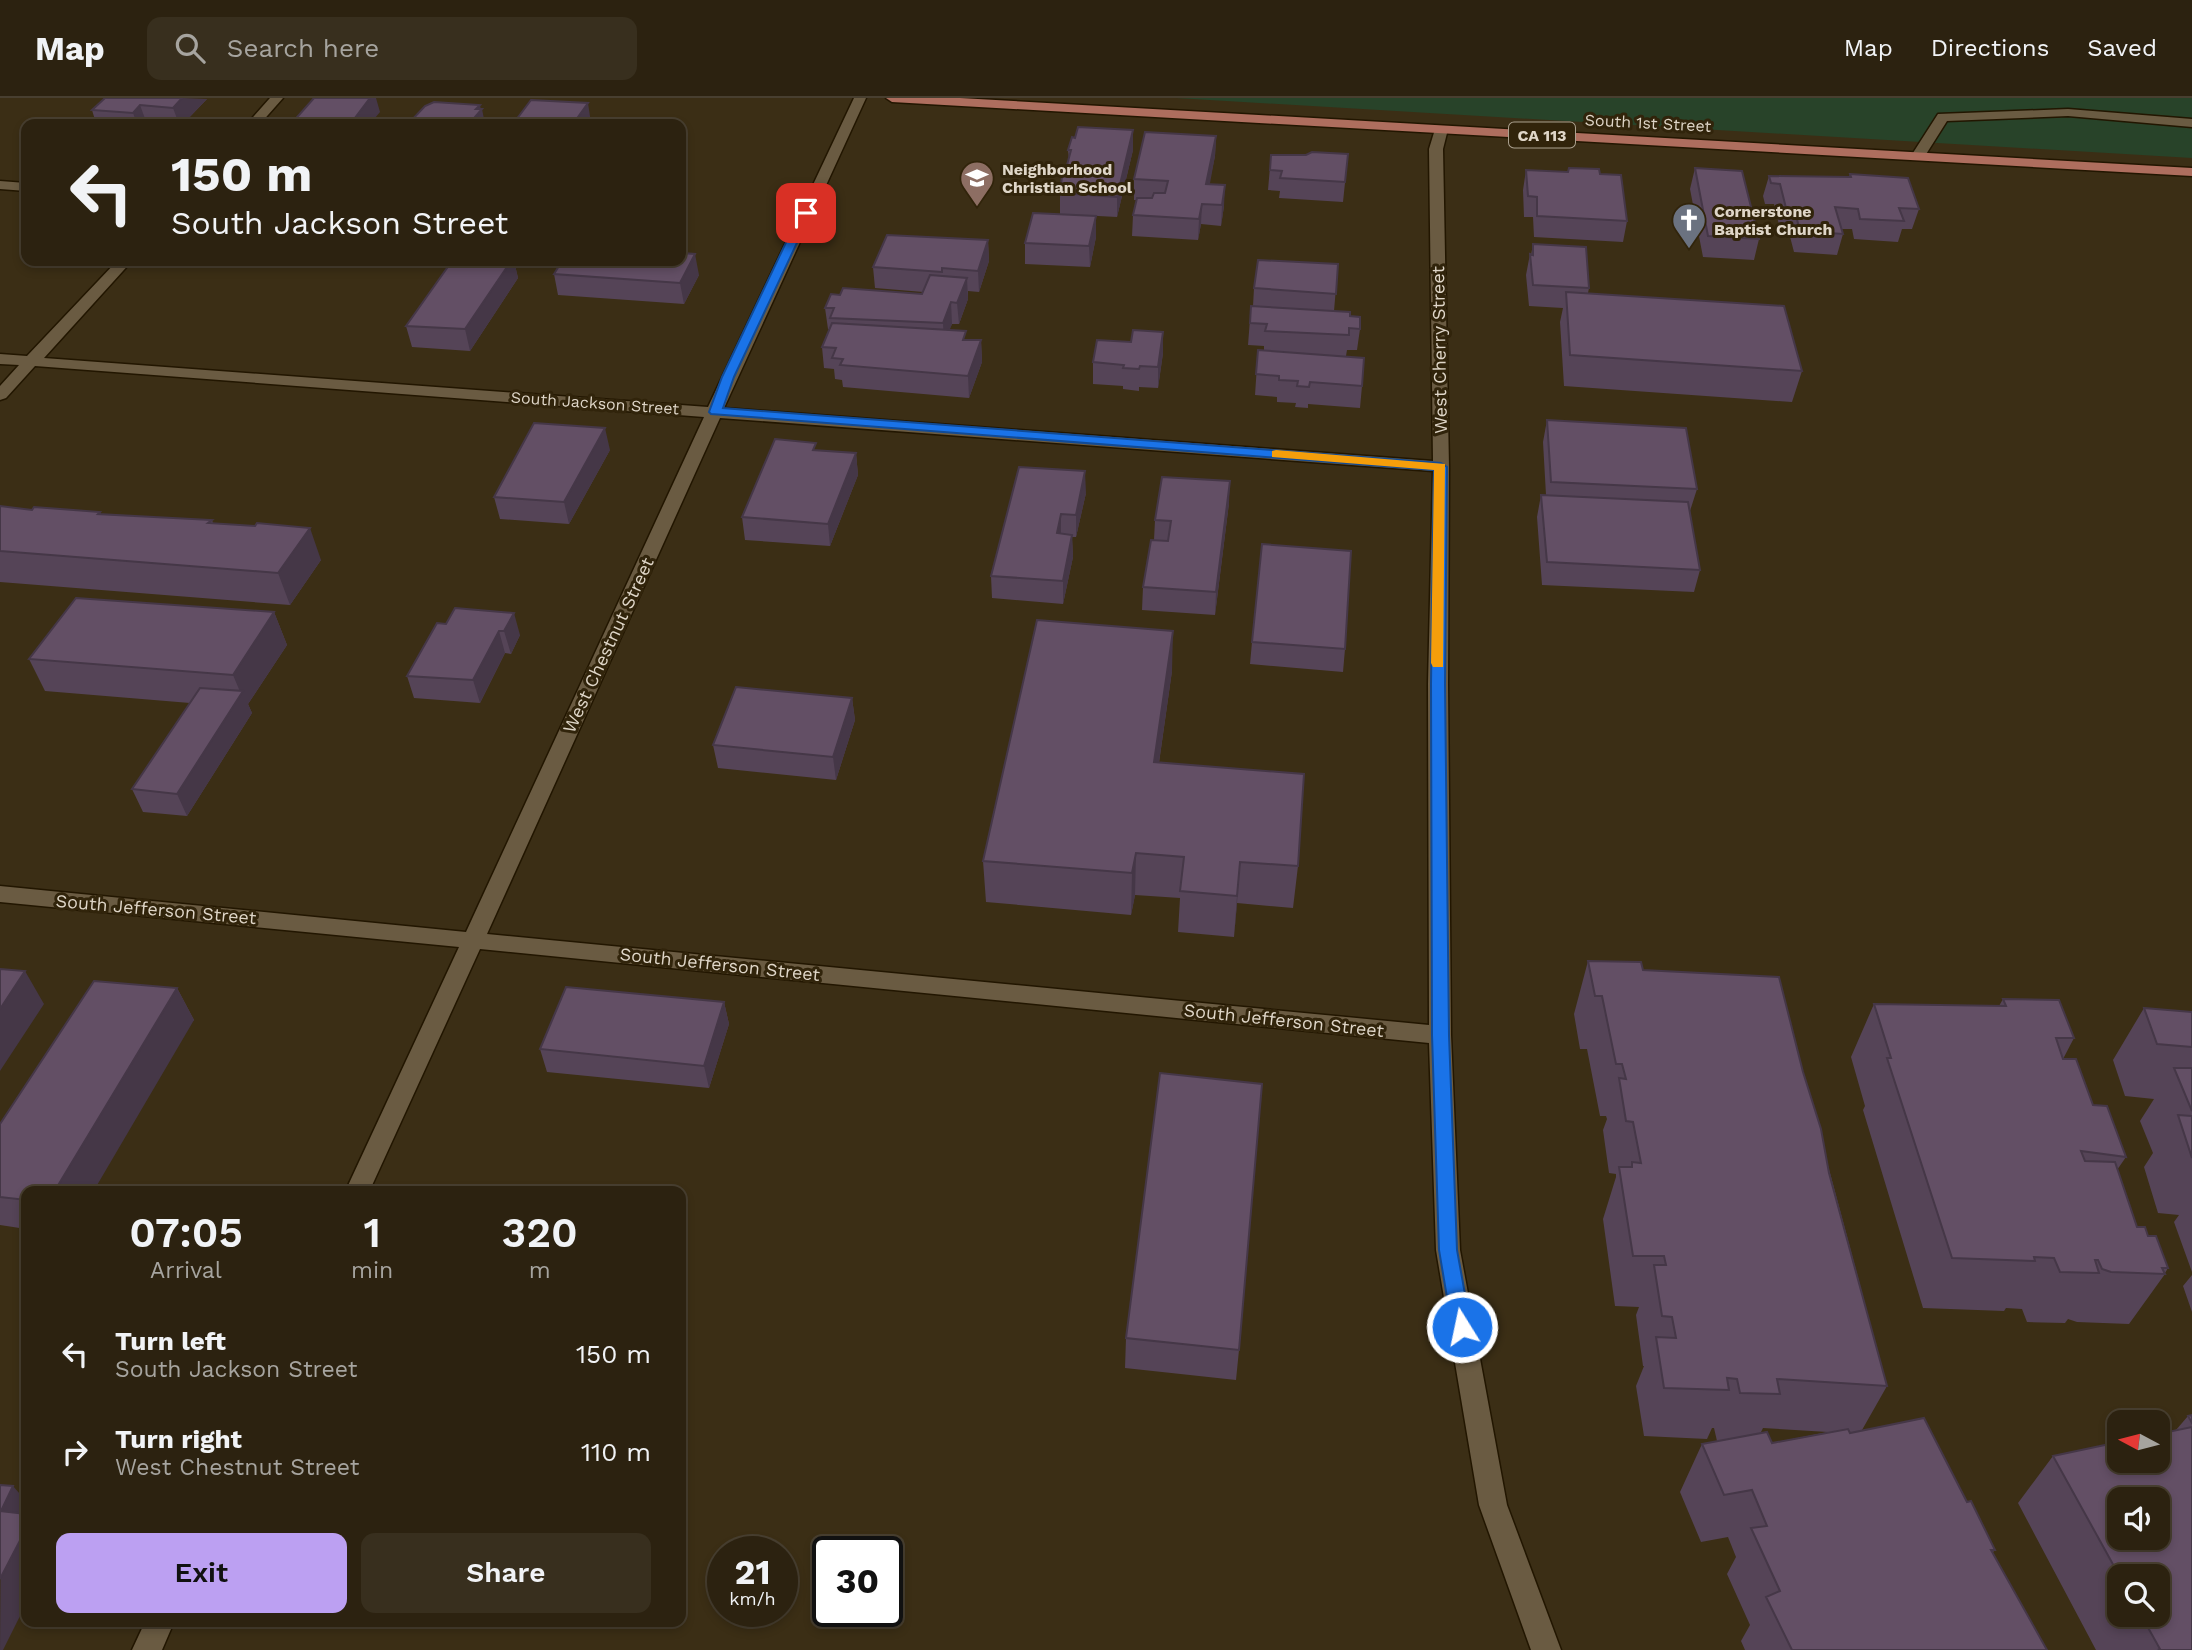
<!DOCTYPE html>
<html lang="en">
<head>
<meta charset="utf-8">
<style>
  :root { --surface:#2c2210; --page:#382f1e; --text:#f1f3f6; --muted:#a6a49f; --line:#483f30; --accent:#bca0f2 }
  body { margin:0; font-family:"Work Sans",sans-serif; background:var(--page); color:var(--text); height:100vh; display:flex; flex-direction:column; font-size:26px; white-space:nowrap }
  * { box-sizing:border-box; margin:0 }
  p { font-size:23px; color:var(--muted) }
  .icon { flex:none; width:38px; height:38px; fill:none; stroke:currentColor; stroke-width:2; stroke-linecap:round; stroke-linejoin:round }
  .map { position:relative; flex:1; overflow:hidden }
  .drawer { position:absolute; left:21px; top:1088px; width:665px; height:441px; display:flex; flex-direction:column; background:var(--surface); border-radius:14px; box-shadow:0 4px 10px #0003,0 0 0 2px var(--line) }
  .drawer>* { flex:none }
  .hud { position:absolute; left:21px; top:21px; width:665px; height:147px; border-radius:14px; box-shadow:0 4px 10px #0003,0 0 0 2px var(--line); background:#2c2210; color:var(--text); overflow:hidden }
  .needle { width:46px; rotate:277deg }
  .fabs { position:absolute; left:2107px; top:1312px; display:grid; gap:14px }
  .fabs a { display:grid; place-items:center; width:63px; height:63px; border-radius:14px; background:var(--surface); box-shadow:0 4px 10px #0003,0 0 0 2px var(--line); font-size:35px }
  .speed { position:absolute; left:707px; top:1438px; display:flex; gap:14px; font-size:35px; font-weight:700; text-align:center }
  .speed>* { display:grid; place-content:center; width:91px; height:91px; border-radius:50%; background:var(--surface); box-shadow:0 4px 10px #0003,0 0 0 2px var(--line); line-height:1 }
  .speed small { font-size:18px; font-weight:400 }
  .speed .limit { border:4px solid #111; border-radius:10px; background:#fff; color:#111 }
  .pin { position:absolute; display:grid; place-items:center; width:60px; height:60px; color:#fff; margin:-30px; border-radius:14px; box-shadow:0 4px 10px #0006 }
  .me { position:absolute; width:77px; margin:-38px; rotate:350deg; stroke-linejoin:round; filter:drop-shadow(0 0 5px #0008) }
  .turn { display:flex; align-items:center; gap:24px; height:147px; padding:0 35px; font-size:32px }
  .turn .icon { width:91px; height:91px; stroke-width:2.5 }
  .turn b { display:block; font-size:49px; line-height:60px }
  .eta { display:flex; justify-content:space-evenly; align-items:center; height:119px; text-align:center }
  .eta b { font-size:42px; font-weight:600; line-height:49px }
  .button { display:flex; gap:14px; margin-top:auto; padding:14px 35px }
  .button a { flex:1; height:80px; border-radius:14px; background:var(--accent); color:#111; font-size:28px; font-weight:600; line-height:80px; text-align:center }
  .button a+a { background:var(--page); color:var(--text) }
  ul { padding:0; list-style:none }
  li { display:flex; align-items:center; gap:21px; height:98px; padding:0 35px }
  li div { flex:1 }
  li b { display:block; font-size:26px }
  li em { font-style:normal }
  header { display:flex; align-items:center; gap:42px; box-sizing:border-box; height:98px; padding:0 35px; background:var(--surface); border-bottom:2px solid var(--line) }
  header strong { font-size:33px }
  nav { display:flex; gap:38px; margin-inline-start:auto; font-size:24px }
  .search { width:490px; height:63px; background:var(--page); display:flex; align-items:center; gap:18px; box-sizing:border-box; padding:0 24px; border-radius:14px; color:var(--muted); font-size:26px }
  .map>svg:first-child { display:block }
</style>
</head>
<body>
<header>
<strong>Map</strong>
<div class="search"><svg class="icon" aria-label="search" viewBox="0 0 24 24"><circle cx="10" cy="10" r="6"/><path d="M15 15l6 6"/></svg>Search here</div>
<nav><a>Map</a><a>Directions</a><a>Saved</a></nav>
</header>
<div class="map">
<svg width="2192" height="1552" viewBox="0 0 2192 1552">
  <rect width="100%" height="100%" fill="#3b2e15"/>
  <path fill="#284329" d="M1176,0H2192V60Z"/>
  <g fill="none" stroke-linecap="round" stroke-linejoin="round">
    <g stroke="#221600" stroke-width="3">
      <path id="minor" d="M270,0H283L260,26H247Z
        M854,0H866L724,310L1433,363L1429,51L1436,28L1448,31L1443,51L1449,369L1448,586L1451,937L1460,1152L1507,1407L1561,1552H1531L1479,1407L1436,1152L1429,945L480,851L369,1094H345L459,849L0,804V788L466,834L704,319L35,268L6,300L0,302V288L19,267L0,266V256L27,258L117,163H132L44,260L708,309ZM720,320L1433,373L1428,586L1429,927L487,836Z
        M2068,11L2192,21V29L2068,18L1947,23L1923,61L1911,58L1938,16Z
        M0,83L26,85V93L0,91Z
        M145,1524H174L162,1552H132Z"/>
    </g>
    <g stroke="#221600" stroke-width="3">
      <path id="major" d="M886,0H960L2192,70V78L892,4Z"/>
    </g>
    <use href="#minor" fill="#6a5b42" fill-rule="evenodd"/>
    <use href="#major" fill="#ae6e5e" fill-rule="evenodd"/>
  </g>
  <path fill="#554457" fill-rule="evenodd" d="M207,1L183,26H77L95,22L92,12Z
    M1133,32V52L1117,119L1060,116V95L1069,62L1068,52Z
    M1216,38L1215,58L1209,86L1224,108L1221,128L1201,126L1198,142L1132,138L1133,117L1137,102H1134V81Z
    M1348,56L1343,104L1279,100L1280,93L1268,92L1271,57Z
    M1569,70L1600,76L1627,123L1623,144L1534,139L1533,119H1524L1523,92L1526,72L1568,74Z
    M1695,70L1759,141L1754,162L1703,159L1690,91Z
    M1850,76L1919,111L1912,131H1902L1898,144L1854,141L1852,131H1842L1843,136L1837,157L1794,154L1788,131H1780L1774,106H1765L1763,98L1769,78L1849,79Z
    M1096,139L1090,169L1025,166V145Z
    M988,142L989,163L979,194L968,193V201L959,226H952L949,232L966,242H981L982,264L969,300L843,289L842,282L835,281L834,271L824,270L822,249L829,231H828L825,210L840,197L922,196L923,194L875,190L873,169Z
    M1533,146L1589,190L1588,195L1802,273L1792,304L1564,288L1560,224L1563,210L1529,208L1526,177L1530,156L1531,157Z
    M452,163H514L518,180L470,253L412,249L406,228Z
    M1338,166L1334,213L1350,218L1360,231L1357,252H1347L1346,258L1362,288L1360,310L1308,306V310L1295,309L1296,305L1277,304V299L1255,297L1258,252L1264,253V248L1248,247L1251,208H1253L1254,190Z
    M554,176L699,177L684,206L558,197Z
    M1163,234V255L1158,290L1139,289V293L1123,291V288L1093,286V264L1131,244Z
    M1547,322L1697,391L1690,413L1700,472L1694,494L1542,487L1537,419L1541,397H1546L1543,344Z
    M610,352L569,426L500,421L494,399Z
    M817,352L856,355L858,377L830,448L745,442L742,419Z
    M1086,395L1076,439H1072L1073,459L1063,506L992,500L991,478Z
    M1229,405L1215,517L1142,512L1143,489L1154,442L1155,422Z
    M0,408L32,412L100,414L101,416L212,422L213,425L321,462L290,507L0,484Z
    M455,510L520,537L511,556L505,555L480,605L414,600L407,578L446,526Z
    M274,514L287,547L248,606L252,615L187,718L143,714L132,691L190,605L45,593L29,561Z
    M1252,544L1345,551L1343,574L1250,566Z
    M1172,573L1159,665L1298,768L1293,810L1237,805L1234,839L1178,834L1180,800L1135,797L1131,817L986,804L983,763Z
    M852,600L855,622L836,682L718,670L713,647Z
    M1588,863L1643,872L1803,974L1887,1288L1862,1332L1967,1404L1995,1452L1992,1455L2047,1552H1745L1741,1543L1750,1527L1727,1476L1736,1459L1728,1439L1701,1444L1680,1394L1702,1346L1717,1343L1714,1330H1712L1707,1341L1644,1338L1636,1288L1644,1268H1643L1636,1217L1639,1209L1615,1208L1603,1121L1616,1079V1076L1609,1075L1603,1032L1607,1021L1606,1018H1600L1587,951H1580L1574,916ZM1763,1330L1828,1334L1772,1345L1760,1336Z
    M177,890L194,922L26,1094V1131L0,1127V1026Z
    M2003,901L2074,940L2063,961L2126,1059L2117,1072L2137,1129L2148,1138L2168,1170L2165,1175V1176L2129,1226L2077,1224L2068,1221L2065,1225L2027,1224L2022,1211L2006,1210L2004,1213L1923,1210L1863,1012L1865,1008L1851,959L1874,906L1999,908Z
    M724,904L729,926L709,990L547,974L540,951Z
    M2144,910L2192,914V1174L2174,1124L2179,1117L2158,1115L2144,1069L2153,1055L2140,1023L2154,1001L2125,998L2113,962Z
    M2192,1177V1214L2183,1188Z
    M1126,1240L1239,1252L1236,1282L1125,1270Z
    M2192,1317V1552H2096L2018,1405L2053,1358L2176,1332L2188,1318ZM2119,1479H2158V1517H2119Z"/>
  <path fill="#453747" d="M182,0L207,1L183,26H179L173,10Z
    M370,0H376L380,14L370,26H356L355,20Z
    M588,5L591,25V26H573Z
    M140,7L147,26H137L133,15Z
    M480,7L481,12L482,11L485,26H469L476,11Z
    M1133,32V52L1117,119V99Z
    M1216,38L1215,58L1206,107V86Z
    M1225,87L1224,108L1221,128L1222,107Z
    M1202,106L1201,126L1198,142L1199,121Z
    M1096,118V139L1090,169L1089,148Z
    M988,142L989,163L979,194L978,173Z
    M695,156L699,177L684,206L680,185Z
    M511,163H514L518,180L470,253L465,231Z
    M967,180L968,201L959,226L957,205Z
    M951,204L952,226L944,246L943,225Z
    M1163,234V255L1158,290V269Z
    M981,242L982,264L969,300L968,278Z
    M605,330L610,352L569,426L564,404Z
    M856,355L858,377L830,448L828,426Z
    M1085,373L1086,395L1076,439V417Z
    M1230,383L1229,405L1215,517L1216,494Z
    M1061,416V438L1057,435Z
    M310,430L321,462L290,507L278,475Z
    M1072,437L1073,459L1063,506V483Z
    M274,514L287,547L248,606L252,615L187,718L177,696L241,596L233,577Z
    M514,515L520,537L511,556L504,533Z
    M499,533L505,555L480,605L473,582Z
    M1173,533L1172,573L1153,706L1154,664Z
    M852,600L855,622L836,682L833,659Z
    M1136,755L1135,797L1131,817L1132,775Z
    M1240,764L1237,805L1234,839L1237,798Z
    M25,873L44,906L0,973V911Z
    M177,890L194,922L93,1094H54Z
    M724,904L729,926L709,990L704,968Z
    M13,1388L26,1403V1506L3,1552H0L1,1413Z"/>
  <path fill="#634f65" stroke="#453747" stroke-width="2" fill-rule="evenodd" d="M105,0H182L173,10L140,7L133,15L92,12Z
    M314,0H370L355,20L368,21L364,26H291Z
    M531,2L588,5L573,26H513Z
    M434,4L480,7L476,11H482L469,26H408L425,8Z
    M83,20L140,26H77Z
    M1078,29L1133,32L1117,99L1060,95L1063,70L1066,71L1071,52H1068L1072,39L1075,40Z
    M1145,34L1216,38L1206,86L1225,87L1222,107L1202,106L1199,121L1133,117L1137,100H1152L1154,95H1165L1168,83L1134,81Z
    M1312,54L1348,56L1345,84L1280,80L1282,73L1270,72L1271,57H1306Z
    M1569,70L1599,71L1600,76L1621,77L1627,123L1537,118V99L1528,98L1526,72L1568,74Z
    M1695,70L1742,73L1759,141L1708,138Z
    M1850,76L1908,80L1919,111L1899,110L1904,123L1860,121L1858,111L1835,109L1843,136L1800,133L1794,110H1786L1780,86L1771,85L1769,78L1851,79Z
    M1033,115L1096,118L1089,148L1025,145Z
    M887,137L988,142L978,173L942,170V174L873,169Z
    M1533,146L1586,149L1589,190L1533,187L1530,156L1533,157Z
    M681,155L695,156L680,185L554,176L562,163H681Z
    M1258,162L1338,166L1336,196L1254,190Z
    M452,163H511L465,231L406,228Z
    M930,177L967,180L957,205L951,204L943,225L830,220L834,210H825L831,196L840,197L843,190L922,196Z
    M1566,194L1784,208L1802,273L1570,257Z
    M1251,208L1350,214V218L1360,219V231L1349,230V237L1265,233L1267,226L1250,225Z
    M832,225L966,233L963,242H981L968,278L840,267L843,261L832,260L836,250L822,249Z
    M1133,232L1163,234L1158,269L1140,268L1139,271L1123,270L1124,267L1093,264L1097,242L1131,244Z
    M1258,252L1364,260L1362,288L1310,284L1309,289L1297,288L1298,283L1279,282V278L1256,276Z
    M1547,322L1686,330L1697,391L1551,384Z
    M534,325L605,330L564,404L494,399Z
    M775,341L816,345L813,352L856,355L828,426L742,419Z
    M1019,369L1085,373L1076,417L1061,416L1057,435L1072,437L1063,483L991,478Z
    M1162,379L1230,383L1216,494L1143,489L1151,442L1168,443L1171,423L1155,422Z
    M1541,397L1688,404L1700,472L1547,464Z
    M0,408L32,412L34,409L100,414L98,416L212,422L208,425L255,428L257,425L310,430L278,475L0,453Z
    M1262,446L1351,453L1345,551L1252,544Z
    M76,500L274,514L233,577L29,561Z
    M455,510L514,515L504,533H499L473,582L407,578L437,525L446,526Z
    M1037,522L1173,533L1154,664L1304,676L1298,768L1240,764L1237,798L1180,793L1184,759L1136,755L1132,775L983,763Z
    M736,589L852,600L833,659L713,647Z
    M200,590L243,593L177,696L132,691Z
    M1588,863L1641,864L1643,872L1779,879L1803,974L1821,1031L1829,1075L1887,1288L1777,1281L1780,1296L1740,1295L1737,1281L1727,1280L1729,1292L1664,1290L1656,1239L1676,1240L1672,1219L1662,1218L1654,1167H1666L1664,1158H1633L1619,1069H1632V1064L1641,1065L1633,1024L1626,1023L1619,980L1626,981L1622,966H1616L1602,898H1595Z
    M0,871L25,873L0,911Z
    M94,883L177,890L54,1094H26V1102L0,1099V1026Z
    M566,889L724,904L704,968L540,951Z
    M2003,901L2059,902L2074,940H2056L2063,961H2076L2093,1007L2107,1008L2126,1059L2081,1053L2085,1063L2115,1064L2137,1129H2145L2148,1138H2156L2168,1170H2162L2165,1176L2111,1174L2102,1171L2098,1162H2095L2099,1175L2060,1174L2054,1160L2034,1159L2035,1163L1952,1160L1887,960H1891L1874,906L2006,908Z
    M2144,910L2192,914V949L2157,946Z
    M2174,970H2192V1013Z
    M1160,975L1262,986L1239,1252L1126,1240Z
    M2178,1017L2192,1018V1060Z
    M2192,1317V1325L2188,1318Z
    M1924,1320L1967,1404L1971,1403L1995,1452H1991L2047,1552H1792L1766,1499L1780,1493L1751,1430L1767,1428L1752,1392L1724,1397L1702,1346L1767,1334L1772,1345L1848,1331L1850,1335Z
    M2192,1329V1552H2158L2160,1551L2141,1517H2158V1479H2120L2053,1358L2119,1344V1363H2158V1336ZM2119,1402H2158V1440H2119Z
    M0,1387L13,1388L1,1413L26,1416V1431L0,1481Z"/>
  <path fill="#1a73e8" stroke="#114b97" stroke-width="2" d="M806,111L811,115L734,279L723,310L1441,365L1447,369L1445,586L1449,937L1457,1152L1471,1229L1468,1235L1462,1237L1455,1235L1452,1229L1439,1152L1432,937L1431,586L1434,372L711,316L709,314L722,279L800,115Z"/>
  <path fill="#f59e0b" d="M1276,352L1445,366L1443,569H1433L1431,565L1434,372L1272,359V353Z"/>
  <defs>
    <g id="school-pin" transform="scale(1.75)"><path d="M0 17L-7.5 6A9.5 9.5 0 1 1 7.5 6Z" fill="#8d6e63" stroke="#31240b"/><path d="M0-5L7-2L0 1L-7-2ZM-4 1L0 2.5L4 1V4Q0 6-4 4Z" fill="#fff"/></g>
    <g id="church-pin" transform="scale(1.75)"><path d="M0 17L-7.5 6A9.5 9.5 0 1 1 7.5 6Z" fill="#6b7280" stroke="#31240b"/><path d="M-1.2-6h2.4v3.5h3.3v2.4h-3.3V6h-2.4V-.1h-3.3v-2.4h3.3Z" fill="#fff"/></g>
  </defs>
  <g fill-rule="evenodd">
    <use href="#school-pin" x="977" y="80"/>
    <use href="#church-pin" x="1689" y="122"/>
  </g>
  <g text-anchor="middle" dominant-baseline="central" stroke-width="6" stroke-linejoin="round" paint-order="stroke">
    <g font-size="16" fill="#dfd6c8" stroke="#31240b">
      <text transform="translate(1648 25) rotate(3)">South 1st Street</text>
      <text transform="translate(595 305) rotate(4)">South Jackson Street</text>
    </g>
    <rect fill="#31240b" stroke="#aba18f" stroke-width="2" x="1509" y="24.5" width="66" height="25" rx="5"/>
    <g font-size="16" font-weight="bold" fill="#dfd6c8">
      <text x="1542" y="37">CA 113</text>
    </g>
    <g font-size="16" font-weight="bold" fill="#dfd6c8" stroke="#31240b" text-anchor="start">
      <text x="1002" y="71">Neighborhood<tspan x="1002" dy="18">Christian School</tspan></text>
      <text x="1714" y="113">Cornerstone<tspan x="1714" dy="18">Baptist Church</tspan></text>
    </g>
    <g font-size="18" fill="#dfd6c8" stroke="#31240b">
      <text transform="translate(1439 252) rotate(-91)">West Cherry Street</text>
      <text transform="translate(608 547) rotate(-65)">West Chestnut Street</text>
      <text transform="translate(156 811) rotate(5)">South Jefferson Street</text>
      <text transform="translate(720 866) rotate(6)">South Jefferson Street</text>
      <text transform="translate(1284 922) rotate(6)">South Jefferson Street</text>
    </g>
  </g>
</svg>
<div class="fabs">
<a><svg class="needle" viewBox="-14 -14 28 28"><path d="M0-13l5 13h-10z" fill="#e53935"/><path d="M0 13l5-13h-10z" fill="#a6a49f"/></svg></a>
<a><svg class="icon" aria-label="sound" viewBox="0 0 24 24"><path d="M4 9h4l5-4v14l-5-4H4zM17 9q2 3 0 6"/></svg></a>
<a><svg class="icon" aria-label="search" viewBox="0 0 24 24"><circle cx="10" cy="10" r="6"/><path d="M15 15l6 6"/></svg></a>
</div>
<div class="speed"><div>21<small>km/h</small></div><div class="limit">30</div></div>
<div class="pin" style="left:806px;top:115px;background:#d93025"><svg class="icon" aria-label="arrive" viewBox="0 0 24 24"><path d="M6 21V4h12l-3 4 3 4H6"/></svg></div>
<svg class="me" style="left:1462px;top:1229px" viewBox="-20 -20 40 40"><circle r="17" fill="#1a73e8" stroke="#fff" stroke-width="3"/><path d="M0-11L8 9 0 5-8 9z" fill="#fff"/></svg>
<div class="hud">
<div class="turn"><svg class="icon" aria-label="left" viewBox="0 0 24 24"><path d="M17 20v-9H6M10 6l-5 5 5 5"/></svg><div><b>150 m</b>South Jackson Street</div></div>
</div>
<section class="drawer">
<div class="eta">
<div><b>07:05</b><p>Arrival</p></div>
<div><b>1</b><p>min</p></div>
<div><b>320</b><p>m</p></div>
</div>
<ul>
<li><svg class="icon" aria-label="left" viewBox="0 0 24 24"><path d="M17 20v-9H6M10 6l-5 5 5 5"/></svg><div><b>Turn left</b><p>South Jackson Street</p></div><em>150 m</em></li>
<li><svg class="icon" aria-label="right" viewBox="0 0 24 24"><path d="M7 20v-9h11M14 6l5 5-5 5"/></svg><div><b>Turn right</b><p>West Chestnut Street</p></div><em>110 m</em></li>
</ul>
<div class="button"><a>Exit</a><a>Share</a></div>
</section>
</div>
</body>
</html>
